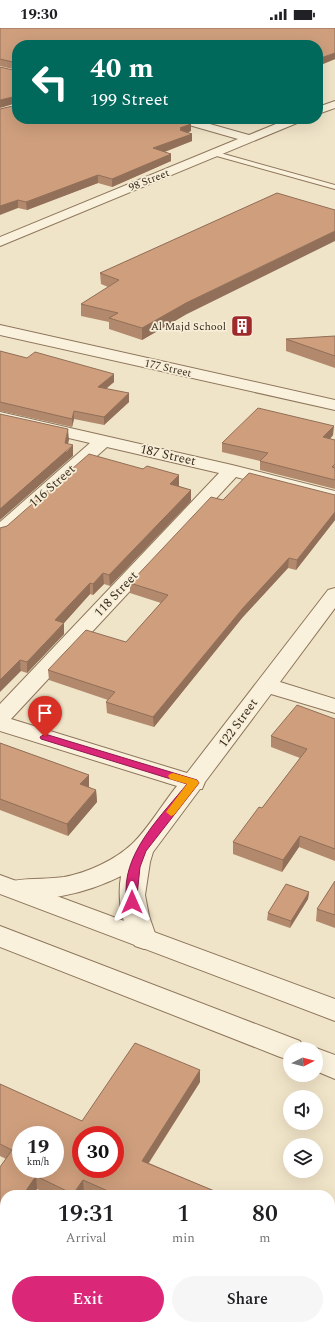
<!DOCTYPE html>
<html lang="en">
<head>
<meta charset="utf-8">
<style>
  :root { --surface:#fff; --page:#f6f6f6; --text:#202124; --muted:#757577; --accent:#db2777 }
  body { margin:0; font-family:Spectral,serif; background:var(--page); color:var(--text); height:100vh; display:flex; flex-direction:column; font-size:15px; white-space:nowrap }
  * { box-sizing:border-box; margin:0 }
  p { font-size:13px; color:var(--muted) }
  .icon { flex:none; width:22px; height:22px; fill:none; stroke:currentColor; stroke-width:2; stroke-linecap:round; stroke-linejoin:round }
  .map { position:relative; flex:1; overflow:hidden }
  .side { position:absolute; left:0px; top:1162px; width:335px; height:140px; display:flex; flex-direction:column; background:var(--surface); border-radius:16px 16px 0 0; box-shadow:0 4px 16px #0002 }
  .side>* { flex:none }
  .banner { position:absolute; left:12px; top:12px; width:311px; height:84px; border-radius:16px; box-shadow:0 4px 16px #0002; background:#00695c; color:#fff; overflow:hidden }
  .needle { width:26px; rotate:84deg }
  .tools { position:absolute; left:283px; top:1014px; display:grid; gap:8px }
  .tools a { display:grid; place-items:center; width:40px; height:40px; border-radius:50%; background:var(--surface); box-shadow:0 4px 16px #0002; font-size:20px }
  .speed { position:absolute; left:12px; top:1098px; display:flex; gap:8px; font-size:20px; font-weight:700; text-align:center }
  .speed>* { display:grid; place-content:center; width:52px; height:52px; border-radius:50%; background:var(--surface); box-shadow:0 4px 16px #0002; line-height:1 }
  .speed small { font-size:10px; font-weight:400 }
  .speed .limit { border:6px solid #d22; background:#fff; color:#111 }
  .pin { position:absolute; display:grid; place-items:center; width:34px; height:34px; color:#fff; margin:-41px -17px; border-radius:50% 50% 50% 0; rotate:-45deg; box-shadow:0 0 4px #0007 }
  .pin .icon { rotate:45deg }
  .me { position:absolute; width:44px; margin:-22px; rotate:0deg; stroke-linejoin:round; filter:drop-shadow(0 0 3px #0008) }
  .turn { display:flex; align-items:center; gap:14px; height:84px; padding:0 12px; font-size:18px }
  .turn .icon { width:52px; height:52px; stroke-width:2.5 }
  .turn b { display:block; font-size:28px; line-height:34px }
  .eta { display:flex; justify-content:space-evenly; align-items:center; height:68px; text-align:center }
  .eta b { font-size:24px; font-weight:600; line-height:28px }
  .primary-button { display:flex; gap:8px; margin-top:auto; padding:8px 12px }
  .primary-button a { flex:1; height:46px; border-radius:24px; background:var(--accent); color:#fff; font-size:16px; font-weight:600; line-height:46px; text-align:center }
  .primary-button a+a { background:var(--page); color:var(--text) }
  .status { display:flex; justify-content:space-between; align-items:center; height:28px; padding:0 20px; background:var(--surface); direction:ltr }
  .status svg { height:11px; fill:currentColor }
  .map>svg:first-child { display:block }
</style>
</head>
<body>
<div class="status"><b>19:30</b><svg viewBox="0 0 49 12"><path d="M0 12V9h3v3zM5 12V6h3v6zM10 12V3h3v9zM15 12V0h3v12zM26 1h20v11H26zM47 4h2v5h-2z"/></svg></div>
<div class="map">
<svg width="335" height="1302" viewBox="0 0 335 1302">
  <rect width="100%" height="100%" fill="#f0e4c8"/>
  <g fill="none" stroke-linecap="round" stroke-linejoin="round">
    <g stroke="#8d765c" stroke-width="2">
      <path id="service" d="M213,123L335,157V161L213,127Z"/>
    </g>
    <g stroke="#8d765c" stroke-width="2">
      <path id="minor" d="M335,73V80L318,86V79Z
        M173,91H192L249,107L288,91H304L302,93L0,218V209L238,111L175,93Z
        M0,297L335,372V382L0,307Z
        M0,384L232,437L335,463V475L236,449L11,691L187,745L328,562L335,560V580L280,654L335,671V685L271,666L205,754L202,761H200L153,824L150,834L145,867L149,888L157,911L153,918L144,921L135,918C122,896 117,872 121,848C89,864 39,878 4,867L0,861L4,855C23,849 44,852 64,849C87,845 115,832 132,816C148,801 163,775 177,758L0,703V676L219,445L107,419L7,508L0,510V494L90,415L0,394Z"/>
    </g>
    <g stroke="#8d765c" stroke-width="2">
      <path id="tertiary" d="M0,847L335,971V993L0,866Z
        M0,898L300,1013L304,1021H290V1032L280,1029L0,919Z
        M316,1020L335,1027V1051L316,1043V1021H311Z"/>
    </g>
    <use href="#service" fill="#faf1dc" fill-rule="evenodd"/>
    <use href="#minor" fill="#faf1dc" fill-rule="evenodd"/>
    <use href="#tertiary" fill="#faf1dc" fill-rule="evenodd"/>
  </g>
  <path fill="#b2896c" d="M0,0H335V31L318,38L17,17V42L0,38Z
    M0,81L191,96V103L188,104L192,113L165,124L171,133L112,159L98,155L27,182L18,180Z
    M277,165L185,287L142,312L109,301V294L81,288V276L108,259L101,256L100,245Z
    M335,308V340L286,323V311Z
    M0,323L114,354L106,361L129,365V374L104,397L74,391L72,399L0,383Z
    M333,407L330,411L335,412V461L260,442V433L222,424V415Z
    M179,458L191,462V473L110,558L104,556L93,567L90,566L64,595V606L27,645L21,643L0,500Z
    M335,467V492L296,542L288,540L242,590L154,699L107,685L106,674L108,672L49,652L48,642L126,614L161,575L130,565V555L223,472Z
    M335,691V833L299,819L282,844L233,826V814L262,780L300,730L271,719V708Z
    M0,715L89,747V760L96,762L97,774L68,808L0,782V783Z
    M335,853V900L316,893L317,881Z
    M309,864L308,871L290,900L267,892L268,885Z
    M200,1042V1054L149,1135L224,1167H89L84,1164L82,1167H50L37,1161L33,1167H5V1208L0,1216V1139L6,1131L0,1128V1056L82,1093Z
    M335,1268V1302L325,1297H330V1279Z"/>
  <path fill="#916f58" d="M335,25V31L318,38V31Z
    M17,68V75L0,80V72Z
    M191,96V103L183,106L180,100Z
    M192,106V113L153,128V120Z
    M171,126V133L112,159V151Z
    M98,147V155L27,182L26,174Z
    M18,172V180L0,187V178Z
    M335,203V213L185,287L142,312V300L186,275Z
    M114,346V354L98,367V359Z
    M129,365V374L104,397V389Z
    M74,383V391L72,399V391Z
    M334,398L333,407L323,419V409Z
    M68,401L69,412L66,424L73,417V428L0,492V481L65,415Z
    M179,447V458L170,467V456Z
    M191,462V473L110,558L109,547Z
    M335,484V492L296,542L297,532Z
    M289,530L288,540L242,590L154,699L153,689L243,580Z
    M103,545L104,556L93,567V556Z
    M90,555V566L64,595V606L27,645V634L55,592Z
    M20,632L21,643L0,664V652Z
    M89,747V759L81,768L80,756Z
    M96,762L97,774L68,808L67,796Z
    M300,808L299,819L282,844L283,832Z
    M309,864L308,871L290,900L291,893Z
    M200,1042V1054L142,1145V1133Z
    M36,1148L37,1161L33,1167H23Z
    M83,1152L84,1164L82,1167H73Z
    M5,1194V1208L0,1216V1202Z
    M5,1278V1292L0,1300V1286Z"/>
  <path fill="#cf9f7d" stroke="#916f58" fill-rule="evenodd" d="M0,0H335V25L318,31V17H17V35L0,31Z
    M0,39L17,43V68L0,72Z
    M17,77V91H172L191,96L180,100L183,101L180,102L192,106L153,120L171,126L112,151L98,147L26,174L18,172L0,178V81Z
    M277,165L335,182V203L186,275L142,300L109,290L118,285L81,276L119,252L100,245Z
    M335,308V328L286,311Z
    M0,323L27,330L35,324L114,346L98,359L129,365L104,389L74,383L72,391L0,374Z
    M258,380L334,398L323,409L335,412V436L332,439L335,440V452L260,433L268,425L222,415Z
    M0,386L68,401L65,415L73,417L0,481Z
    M89,426L143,441L147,438L179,447L170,456L191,462L109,547L103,545L93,556L90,555L55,592L64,595L27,634L20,632L0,652V500L7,498Z
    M249,445L335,467V484L297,532L289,530L243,580L153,689L106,674L115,664L48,642L86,602L126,614L168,567L130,555L211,469L223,472Z
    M297,677L335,691V821L300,808L283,832L233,814L259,779L262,780L307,721L271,708Z
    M0,715L89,747L80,756L96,762L67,796L0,771Z
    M335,853V887L317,881Z
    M286,856L309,864L291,893L268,885Z
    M135,1015L200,1042L142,1133L224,1167H117L83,1152L73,1166L36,1148L23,1167H5V1194L0,1202V1139L12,1122L0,1116V1056L82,1093ZM21,1107H55V1141H21ZM81,1107H115V1141H81Z
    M0,1215L5,1218V1278L0,1286Z
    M335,1268V1290L330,1288V1279Z
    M64,1297H182L193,1302H61Z"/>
  <path fill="#db2777" stroke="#8e194d" d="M45,706L197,752L199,755L146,823L140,839L136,877H128C125,873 126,867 126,862C126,821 163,786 187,756L41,711L40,709Z"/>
  <path fill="#f59e0b" d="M173,745L197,752L199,755L174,787L171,788L166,784L187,756L170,751L168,748L170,746Z"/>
  <defs>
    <g id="building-square" transform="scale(1.15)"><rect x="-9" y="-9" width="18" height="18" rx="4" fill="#9e2a2b" stroke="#f7eed8"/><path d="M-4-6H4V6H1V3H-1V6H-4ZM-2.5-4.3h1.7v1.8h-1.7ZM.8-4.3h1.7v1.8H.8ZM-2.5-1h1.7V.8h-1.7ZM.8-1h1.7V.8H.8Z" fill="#fff"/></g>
  </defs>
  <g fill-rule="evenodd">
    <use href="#building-square" x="242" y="298"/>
  </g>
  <g text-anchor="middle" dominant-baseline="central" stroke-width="3.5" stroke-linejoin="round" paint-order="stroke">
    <g font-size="11" fill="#3d2e20" stroke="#f7eed8">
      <text transform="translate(149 152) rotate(-22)">98 Street</text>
      <text transform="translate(168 340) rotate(13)">177 Street</text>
    </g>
    <g font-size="11" fill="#3d2e20" stroke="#f7eed8" text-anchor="end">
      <text x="226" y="298">Al Majd School</text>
    </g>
    <g font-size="13" fill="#3d2e20" stroke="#f7eed8">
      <text transform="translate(168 427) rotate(13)">187 Street</text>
      <text transform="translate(52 458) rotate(-42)">116 Street</text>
      <text transform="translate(116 566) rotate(-47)">118 Street</text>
      <text transform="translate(238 695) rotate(-54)">122 Street</text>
    </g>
  </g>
</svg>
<div class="tools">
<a><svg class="needle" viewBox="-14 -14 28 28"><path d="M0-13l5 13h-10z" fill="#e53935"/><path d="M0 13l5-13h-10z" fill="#757577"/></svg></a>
<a><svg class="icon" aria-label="sound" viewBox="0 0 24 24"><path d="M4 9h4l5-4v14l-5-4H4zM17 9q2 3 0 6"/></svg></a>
<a><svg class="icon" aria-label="layers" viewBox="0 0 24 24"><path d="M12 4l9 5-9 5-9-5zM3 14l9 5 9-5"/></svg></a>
</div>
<div class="speed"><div>19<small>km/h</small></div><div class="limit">30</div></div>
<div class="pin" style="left:45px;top:709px;background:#d93025"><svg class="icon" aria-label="arrive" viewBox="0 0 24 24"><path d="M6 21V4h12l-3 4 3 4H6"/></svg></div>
<svg class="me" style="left:132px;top:874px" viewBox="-20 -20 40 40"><path d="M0-17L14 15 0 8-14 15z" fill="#db2777" stroke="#fff" stroke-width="4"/></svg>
<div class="banner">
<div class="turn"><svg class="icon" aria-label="left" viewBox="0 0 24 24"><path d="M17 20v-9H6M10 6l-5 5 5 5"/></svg><div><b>40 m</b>199 Street</div></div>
</div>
<section class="side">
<div class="eta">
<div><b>19:31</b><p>Arrival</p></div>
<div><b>1</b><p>min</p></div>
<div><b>80</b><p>m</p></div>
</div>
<div class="primary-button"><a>Exit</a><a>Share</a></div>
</section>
</div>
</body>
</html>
